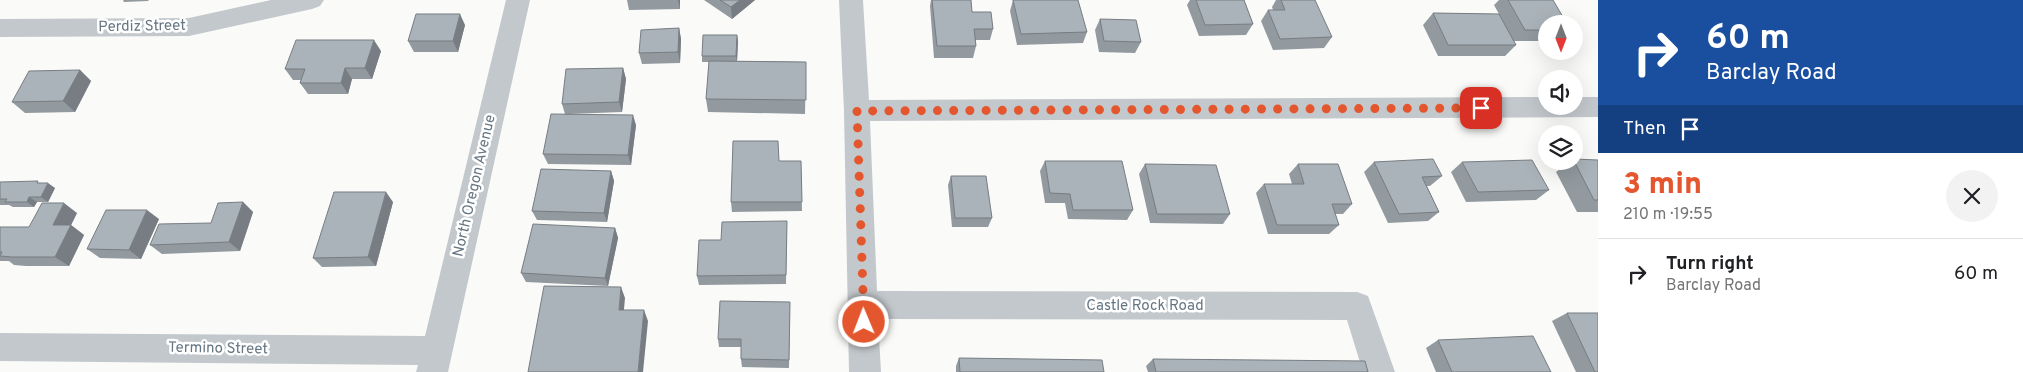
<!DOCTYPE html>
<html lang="en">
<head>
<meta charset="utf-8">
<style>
  :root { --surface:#fff; --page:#f2f2f2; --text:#202124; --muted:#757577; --line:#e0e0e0; --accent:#e4572e }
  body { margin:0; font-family:Overpass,sans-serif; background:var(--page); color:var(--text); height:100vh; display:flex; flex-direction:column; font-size:19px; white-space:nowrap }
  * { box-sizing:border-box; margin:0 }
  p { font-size:16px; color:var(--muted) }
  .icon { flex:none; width:28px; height:28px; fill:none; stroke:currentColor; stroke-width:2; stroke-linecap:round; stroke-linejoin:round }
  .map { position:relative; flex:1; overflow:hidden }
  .panel { display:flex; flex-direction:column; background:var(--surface); width:425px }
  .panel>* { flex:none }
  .hud { background:#1a4fa0; color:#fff; overflow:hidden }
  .needle { width:32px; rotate:180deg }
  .controls { position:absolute; left:1538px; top:15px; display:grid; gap:10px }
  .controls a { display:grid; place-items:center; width:45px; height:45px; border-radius:50%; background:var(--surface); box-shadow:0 5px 20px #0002; font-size:25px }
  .pin { position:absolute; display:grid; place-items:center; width:42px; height:42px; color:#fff; margin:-21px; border-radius:10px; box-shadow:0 2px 8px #0006 }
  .me { position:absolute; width:55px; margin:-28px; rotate:359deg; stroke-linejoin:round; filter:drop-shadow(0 0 4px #0008) }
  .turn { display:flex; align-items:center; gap:18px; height:105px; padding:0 25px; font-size:22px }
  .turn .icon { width:65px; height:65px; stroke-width:2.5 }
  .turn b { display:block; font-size:35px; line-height:42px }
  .then { display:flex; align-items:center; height:48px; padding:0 25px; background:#0003; gap:10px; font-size:19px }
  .round { display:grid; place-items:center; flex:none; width:52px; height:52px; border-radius:26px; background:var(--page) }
  .head { display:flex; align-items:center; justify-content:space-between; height:85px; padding:0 25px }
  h1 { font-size:30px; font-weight:800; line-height:38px; color:var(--accent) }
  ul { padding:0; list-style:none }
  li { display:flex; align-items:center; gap:15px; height:70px; padding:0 25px; border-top:1px solid var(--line) }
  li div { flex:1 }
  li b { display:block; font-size:19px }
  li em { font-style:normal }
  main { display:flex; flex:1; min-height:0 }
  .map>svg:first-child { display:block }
</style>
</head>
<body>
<main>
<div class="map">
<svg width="1598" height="372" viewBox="0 0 1598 372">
  <rect width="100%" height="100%" fill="#fafaf8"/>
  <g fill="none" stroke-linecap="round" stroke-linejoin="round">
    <path fill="#c3c8cc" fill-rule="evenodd" d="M271,0H324L320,6L312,9L189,36L0,37V19L189,18Z
      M506,0H530L448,372H416L418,365L0,361V333L425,336Z
      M839,0H863L869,100L1546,97V106H1574V97H1598V117L870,121L877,291L1357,292L1368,296L1395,372H1363L1347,320L878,319L881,372H849L844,111Z"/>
  </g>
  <path fill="#929a9f" d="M123,0H149L148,1L124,2Z
    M627,0H680V9L629,10Z
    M704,0H755L732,19Z
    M931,0H971L972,12L993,29L990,40H975L976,46L973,58H934L930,6Z
    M1013,0L1087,32L1083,43L1017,45L1010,11Z
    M1190,0H1244L1253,24L1246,35L1199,36L1187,5Z
    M1276,0H1281L1332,37L1324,48L1273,50L1261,21L1268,10H1273L1272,7Z
    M1499,0H1553L1546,24V41H1514L1516,45L1505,56H1438L1423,25L1433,13L1499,14L1494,5Z
    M1100,19L1141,42L1135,53L1099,52L1095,30Z
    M465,25L458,52H414L408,41Z
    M679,28L681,39L680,63L642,64L639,53Z
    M737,35L738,41L737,61L806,62L805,114L708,112L706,99L709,62H702V56Z
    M381,51L372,79H352L348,94H308L300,83L301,80H293L285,69Z
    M623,68L626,79L622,112L570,114L636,125L631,165L548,164L543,154L565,114L562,104Z
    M80,70L91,81L75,112L25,113L12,102Z
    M1598,160V212H1577L1556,172L1570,161Z
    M779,161H801L802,211L732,212L731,202Z
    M1045,161L1133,210L1127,220L1068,219L1065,203H1045L1040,171Z
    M1374,162L1442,176L1430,186H1427L1439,212L1428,221L1388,223L1364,172Z
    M1462,162L1549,190L1536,200L1466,202L1451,172Z
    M1145,164L1230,214L1223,224L1150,223L1139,174Z
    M1298,164L1352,204L1343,214H1335L1339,225L1329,234H1268L1256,193L1264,184H1292L1289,174Z
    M611,171L614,181L607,222L537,220L532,211Z
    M951,176L992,218L988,227H952L948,185Z
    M0,182L41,183L55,188L48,202H37L34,207H13L9,205H0Z
    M243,202L253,212L240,251L162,254L150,245L211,223Z
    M393,202L376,266L322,267L313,258Z
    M77,213L71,225L84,235L69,266H26L14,265L9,261H0V227H29Z
    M159,219L141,259L100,258L87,249Z
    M787,221L786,284L699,285L697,276L721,240Z
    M615,228L618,238L608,286L526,282L521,273Z
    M790,302L789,368L742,367L741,359V347H719L718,339Z
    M1567,313L1598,372H1576L1552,321Z
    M1438,340L1551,372H1436L1426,348Z
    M959,358L1104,372H956V366Z
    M1153,359L1368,372H1148L1146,366Z"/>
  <path fill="#777d82" d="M678,0H680V9Z
    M740,0H755L732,19L731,7Z
    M460,14L465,25L458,52L453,41Z
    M679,28L681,39L680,63L678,52Z
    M737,35L738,41L737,62L736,56Z
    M374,40L381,51L372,79L365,68Z
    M345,68L352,79L348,94L341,83Z
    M623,68L626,79L622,112L619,102Z
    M80,70L91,81L75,112L63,101Z
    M633,115L636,125L631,165L628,155Z
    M611,171L614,181L607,222L604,213Z
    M48,183L55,188L48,202L41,197Z
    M386,192L393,202L376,266L368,257Z
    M29,197L37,202L34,207L27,202Z
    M243,202L253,212L240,251L229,242Z
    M64,203L77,213L66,235L53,225Z
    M147,210L159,219L141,259L129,250Z
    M71,225L84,235L69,266L55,257Z
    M615,228L618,238L608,286L605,278Z
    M621,287L625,298L623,320L619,310Z
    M644,310L648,321L643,372H638Z"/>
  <path fill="#aab3b9" stroke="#777d82" d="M720,0H740L731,7Z
    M932,0H971L972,12H991L993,29H974L976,46H937Z
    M1013,0H1078L1087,32L1021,34Z
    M1196,0H1244L1253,24L1205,25Z
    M1281,0H1315L1332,37L1280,39L1268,10H1285Z
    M1508,0H1553L1567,24H1546V30H1525Z
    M1433,13L1499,14L1516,45H1448Z
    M416,14H460L453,41H408Z
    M1100,19L1136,20L1141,42L1104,41Z
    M679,28L678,52L639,53L641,30Z
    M703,35H737L736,56H702Z
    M296,40H374L365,68H345L341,83H300L305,69H285Z
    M709,61L806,62V100L706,99Z
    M623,68L619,102L562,104L566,69Z
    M80,70L63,101L12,102L29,71Z
    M551,114L633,115L628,155L543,154Z
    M733,141H778L779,161H801L802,202H731Z
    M1433,159L1442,176L1422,177L1439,212L1399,214L1374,162Z
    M1574,159L1598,160V200H1594L1574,161Z
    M1532,160L1549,190L1478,192L1462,162Z
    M1045,161H1122L1133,210H1073L1070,194L1050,193Z
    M1145,164L1216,165L1230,214H1157Z
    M1298,164H1338L1352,204H1332L1339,225H1277L1264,184H1304Z
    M541,169L611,171L604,213L532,211Z
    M951,176H986L992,218H955Z
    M38,181L37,183H48L41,197H29L27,202H5L7,199H0V182Z
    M334,192H386L368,257L313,258Z
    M243,202L229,242L150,245L159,224L211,223L218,203Z
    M42,203H64L53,225H71L55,257H12L0,256L2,252H0V227H29Z
    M106,210H147L129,250L87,249Z
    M787,221L786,275L697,276L699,240H721L722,222Z
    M533,224L615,228L605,278L521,273Z
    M544,286L621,287L619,310H644L638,372H528Z
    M720,301L790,302L789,360L741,359V339H718Z
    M1567,313H1598V372H1595Z
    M1533,336L1551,372H1452L1438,340Z
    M959,358L1102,360L1104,372H960Z
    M1153,359L1365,361L1368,372H1156Z"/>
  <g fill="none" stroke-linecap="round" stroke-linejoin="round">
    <path stroke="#e4572e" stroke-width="9" stroke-dasharray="0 16.2" d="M864,322L857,111L1481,108"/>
  </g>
  <g text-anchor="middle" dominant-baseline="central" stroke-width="5" stroke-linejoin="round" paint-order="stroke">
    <g font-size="15" fill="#657683" stroke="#fff">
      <text transform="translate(142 27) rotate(-1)">Perdiz Street</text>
      <text transform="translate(475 186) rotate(-77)">North Oregon Avenue</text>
      <text x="1145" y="306">Castle Rock Road</text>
      <text transform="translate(218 349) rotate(1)">Termino Street</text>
    </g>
  </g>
</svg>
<div class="controls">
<a><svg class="needle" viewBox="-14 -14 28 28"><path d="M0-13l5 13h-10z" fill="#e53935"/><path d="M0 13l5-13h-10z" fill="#757577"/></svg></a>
<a><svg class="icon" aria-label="sound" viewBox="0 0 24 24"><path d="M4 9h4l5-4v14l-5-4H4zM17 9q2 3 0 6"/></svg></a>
<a><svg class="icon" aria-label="layers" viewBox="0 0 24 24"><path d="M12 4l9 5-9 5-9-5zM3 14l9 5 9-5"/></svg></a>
</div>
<div class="pin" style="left:1481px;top:108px;background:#d93025"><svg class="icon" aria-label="arrive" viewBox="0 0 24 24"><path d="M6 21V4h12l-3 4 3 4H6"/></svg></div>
<svg class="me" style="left:864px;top:322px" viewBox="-20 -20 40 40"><circle r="17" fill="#e4572e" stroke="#fff" stroke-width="3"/><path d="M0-11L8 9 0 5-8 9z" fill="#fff"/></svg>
</div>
<section class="panel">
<div class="hud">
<div class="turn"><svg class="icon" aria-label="right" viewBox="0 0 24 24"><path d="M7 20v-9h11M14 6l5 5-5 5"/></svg><div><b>60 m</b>Barclay Road</div></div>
<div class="then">Then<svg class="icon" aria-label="arrive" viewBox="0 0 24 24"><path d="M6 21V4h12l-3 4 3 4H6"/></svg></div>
</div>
<div class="head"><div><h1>3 min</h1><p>210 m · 19:55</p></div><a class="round"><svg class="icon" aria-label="close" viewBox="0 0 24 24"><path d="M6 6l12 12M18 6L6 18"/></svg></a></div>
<ul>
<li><svg class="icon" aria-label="right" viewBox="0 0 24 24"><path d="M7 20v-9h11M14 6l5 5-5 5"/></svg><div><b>Turn right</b><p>Barclay Road</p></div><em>60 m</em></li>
</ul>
</section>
</main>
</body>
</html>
